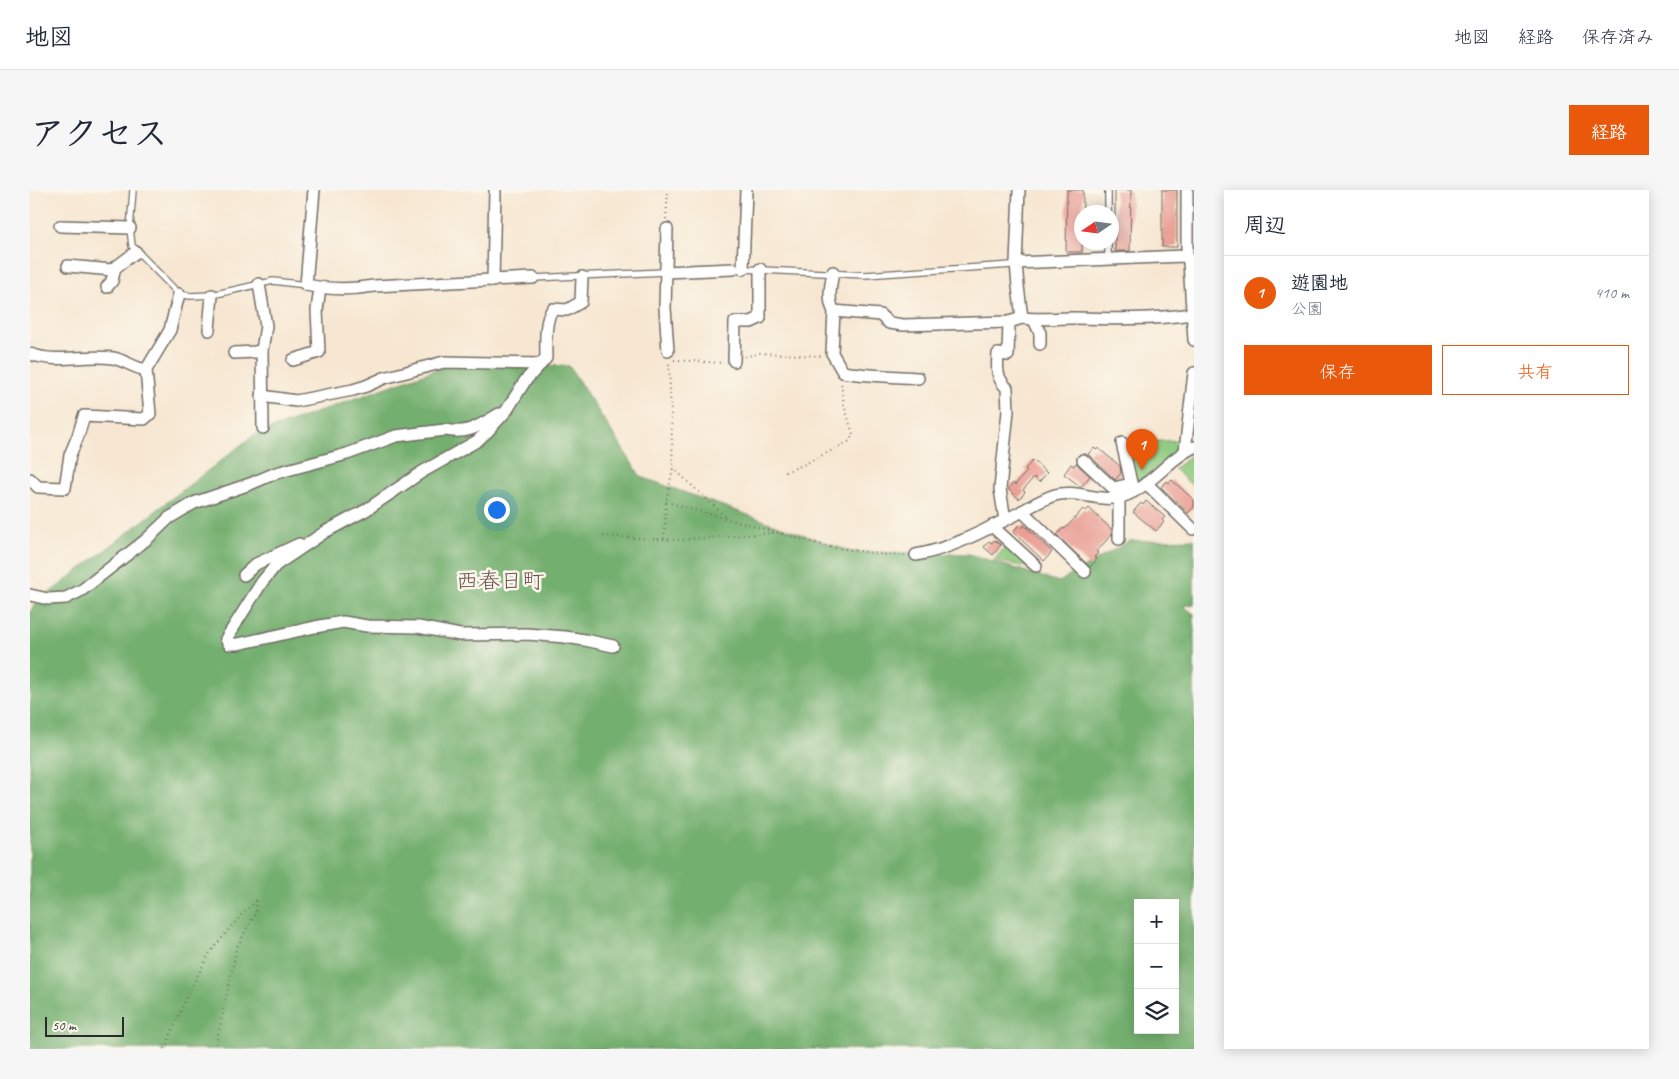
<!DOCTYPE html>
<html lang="ja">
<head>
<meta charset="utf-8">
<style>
  :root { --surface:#fff; --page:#f6f6f7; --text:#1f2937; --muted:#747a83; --line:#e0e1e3; --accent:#ea580c }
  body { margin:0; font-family:Caveat,"Klee One",sans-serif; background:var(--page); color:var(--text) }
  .controls { position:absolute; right:15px; bottom:15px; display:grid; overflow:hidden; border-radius:0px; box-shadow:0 2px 12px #0003 }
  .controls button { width:45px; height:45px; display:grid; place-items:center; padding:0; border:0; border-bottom:1px solid var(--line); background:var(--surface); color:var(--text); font:25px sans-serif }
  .compass { position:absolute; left:1044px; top:15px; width:45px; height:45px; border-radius:50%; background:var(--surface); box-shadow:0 2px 12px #0003; rotate:257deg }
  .scale { position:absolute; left:15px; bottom:12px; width:79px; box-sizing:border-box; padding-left:5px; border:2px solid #2b2b2b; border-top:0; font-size:14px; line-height:18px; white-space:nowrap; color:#2b2b2b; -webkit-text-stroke:4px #fbf7ec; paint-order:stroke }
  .you { position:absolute; left:466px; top:319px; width:18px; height:18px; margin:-12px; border:4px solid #fff; border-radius:50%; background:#1a73e8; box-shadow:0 0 0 8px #1a73e833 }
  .badge { display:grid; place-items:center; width:32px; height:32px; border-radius:50%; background:var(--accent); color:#fff; font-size:16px; font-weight:700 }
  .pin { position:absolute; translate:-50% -41px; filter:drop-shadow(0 1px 2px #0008) }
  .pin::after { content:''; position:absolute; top:26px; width:18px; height:15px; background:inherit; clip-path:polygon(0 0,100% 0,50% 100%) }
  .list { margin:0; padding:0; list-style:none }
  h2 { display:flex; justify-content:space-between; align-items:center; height:65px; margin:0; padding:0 20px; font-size:21px }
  h2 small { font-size:16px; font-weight:400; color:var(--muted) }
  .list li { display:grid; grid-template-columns:32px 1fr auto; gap:15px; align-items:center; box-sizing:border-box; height:75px; padding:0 20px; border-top:1px solid var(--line) }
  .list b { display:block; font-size:19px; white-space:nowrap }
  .list p { margin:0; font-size:16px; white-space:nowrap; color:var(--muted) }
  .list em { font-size:16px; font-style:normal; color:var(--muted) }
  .actions { display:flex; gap:10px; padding:15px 20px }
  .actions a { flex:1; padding:11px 0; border:1px solid var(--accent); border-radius:0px; text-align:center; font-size:18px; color:var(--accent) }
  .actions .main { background:var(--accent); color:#fff }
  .icon { flex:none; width:28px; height:28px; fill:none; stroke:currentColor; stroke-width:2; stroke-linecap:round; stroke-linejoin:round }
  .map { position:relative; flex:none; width:1164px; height:859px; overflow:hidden; border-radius:0px }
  header { display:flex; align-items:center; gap:30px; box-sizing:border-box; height:70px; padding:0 25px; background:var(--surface); border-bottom:1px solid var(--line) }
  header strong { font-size:24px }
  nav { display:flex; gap:28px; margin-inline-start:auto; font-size:18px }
  .intro { display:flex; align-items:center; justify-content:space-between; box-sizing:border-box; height:120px; padding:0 30px }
  h1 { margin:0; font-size:35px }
  .button { padding:12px 22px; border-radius:0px; background:var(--accent); color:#fff; font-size:18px; font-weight:700 }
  main { display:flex; gap:30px; padding:0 30px }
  aside { flex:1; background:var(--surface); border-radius:0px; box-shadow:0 2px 12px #0003 }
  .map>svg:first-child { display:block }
  .green { fill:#8fcb80; stroke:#5d7b56 }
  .forest { fill:#73af6e; stroke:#4f6d4c; fill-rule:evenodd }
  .building { fill:#ea9f95 }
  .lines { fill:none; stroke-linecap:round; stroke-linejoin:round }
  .service-casing { stroke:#726d65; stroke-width:8 }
  .minor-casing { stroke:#726d65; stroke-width:14 }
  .path { stroke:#726d65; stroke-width:2; stroke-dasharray:1 4; stroke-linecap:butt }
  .service { stroke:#fff; stroke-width:5.5 }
  .minor { stroke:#fff; stroke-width:11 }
  .labels { text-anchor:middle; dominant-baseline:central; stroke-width:5; stroke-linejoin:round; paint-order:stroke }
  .quarter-label { font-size:22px; fill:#6e5450; stroke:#fbf7ec }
</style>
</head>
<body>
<header>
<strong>地図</strong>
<nav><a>地図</a><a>経路</a><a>保存済み</a></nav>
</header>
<div class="intro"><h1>アクセス</h1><a class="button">経路</a></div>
<main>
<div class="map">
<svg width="1164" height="859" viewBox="0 0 1164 859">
  <rect width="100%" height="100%" fill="#fbf7ec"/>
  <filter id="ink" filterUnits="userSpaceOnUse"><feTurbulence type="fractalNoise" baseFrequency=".02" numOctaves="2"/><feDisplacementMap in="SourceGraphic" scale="10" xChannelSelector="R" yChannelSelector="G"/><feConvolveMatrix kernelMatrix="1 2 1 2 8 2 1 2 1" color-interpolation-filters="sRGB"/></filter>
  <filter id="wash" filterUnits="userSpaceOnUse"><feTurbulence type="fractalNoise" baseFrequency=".0096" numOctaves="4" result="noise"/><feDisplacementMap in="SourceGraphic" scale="20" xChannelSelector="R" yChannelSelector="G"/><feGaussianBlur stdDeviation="1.12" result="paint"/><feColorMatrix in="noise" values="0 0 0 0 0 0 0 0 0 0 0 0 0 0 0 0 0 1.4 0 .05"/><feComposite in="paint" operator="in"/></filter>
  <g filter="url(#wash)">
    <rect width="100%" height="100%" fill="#f7e7d2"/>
    <!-- green -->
    <g class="green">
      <polygon points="1154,250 1154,257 1104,295 1094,253"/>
      <polygon points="1164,261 1164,297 1144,279 1160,267 1159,264"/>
      <polygon points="977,355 1000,378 964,370"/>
    </g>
    <!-- forest -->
    <path class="forest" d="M421 174 539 176 611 287 822 362 939 364 1029 392 1099 351 1164 349V414L1153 416 1164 424V859H0V423L4 415 224 245ZM1108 713H1145V840H1108Z"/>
    <g id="blocks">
      <!-- building -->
      <g class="building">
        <polygon points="1037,0 1053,0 1052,62 1036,62"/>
        <polygon points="1085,0 1101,0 1100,61 1085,61"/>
        <rect x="1132" y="0" width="15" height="57"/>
        <polygon points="1064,258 1066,260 1068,258 1090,276 1091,283 1085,290 1058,264"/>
        <polygon points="1003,270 1017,283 1009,292 1004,287 993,300 995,302 989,309 978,299 983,293 985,295 997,281 995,279"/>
        <polygon points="1046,273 1060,286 1051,297 1034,284 1041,274 1044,276"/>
        <polygon points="1142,290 1164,310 1164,317 1158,323 1131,297 1137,291 1139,293"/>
        <polygon points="1116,311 1135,327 1132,330 1134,332 1126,341 1103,322 1111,313 1113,315"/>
        <polygon points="1059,318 1082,340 1082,344 1066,362 1068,363 1064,367 1067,369 1060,377 1027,345 1033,338 1035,339 1053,319 1056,321"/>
        <polygon points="989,335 992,338 994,335 1022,362 1014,371 983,342"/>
        <polygon points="964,350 971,355 963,365 954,357 959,351 962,353"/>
      </g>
    </g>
  </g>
  <g filter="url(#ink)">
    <use href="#blocks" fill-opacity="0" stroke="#726d65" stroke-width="1"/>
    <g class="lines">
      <!-- service casing -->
      <g class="service-casing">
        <g id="service">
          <polyline points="103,0 100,38 102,56 149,104 160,106 182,105 243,91 276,95"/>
          <polyline points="1078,22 1078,0"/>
          <polyline points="1078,69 1078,52"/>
          <polyline points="713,79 835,85 982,75 986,73"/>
          <polyline points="503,88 635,82"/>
        </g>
      </g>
      <!-- minor casing -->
      <g class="minor-casing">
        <g id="minor">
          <path d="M284 0 276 95C300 100 320 100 344 96L503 88"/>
          <polyline points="1157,0 1157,63 1159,72 1164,150"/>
          <polyline points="30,36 100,38"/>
          <polyline points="637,39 635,118 638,161"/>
          <polyline points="986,73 989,0"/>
          <polyline points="38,76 82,80 106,62"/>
          <polyline points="713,79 716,0"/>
          <polyline points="635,82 703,79"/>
          <path d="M803 82C801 94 797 110 804 121L850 125 859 133 873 135 979 132 992 128 988 96 986 73 1154 66 1160 70H1164"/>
          <path d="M552 87 551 112 537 120 523 119C514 129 516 155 516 168L495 191 477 220 457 242 447 251 392 282 336 320 295 342 246 375 232 392 196 449 199 454H208L285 437 313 432 337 436 388 437 430 445 497 444 535 447 555 450 583 456"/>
          <polyline points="463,91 465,0"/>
          <polyline points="77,97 82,91 85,77"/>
          <path d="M804 121 802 163 813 182C837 186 863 186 888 188"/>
          <path d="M992 128C1009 130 1026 128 1043 128 1083 129 1122 130 1162 124"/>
          <polyline points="1004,130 1010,143 1010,154"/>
          <polyline points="179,140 182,105"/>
          <polyline points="232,160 233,238"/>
          <polyline points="204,163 225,162 232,160 236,136 229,94"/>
          <path d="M0 164C29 174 54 164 83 168 94 170 104 178 116 180"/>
          <polyline points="263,170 289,162 287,120 290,98"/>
          <polyline points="704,171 705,132 721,132 730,128 730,79"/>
          <polyline points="232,206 266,211 323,200 336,196 354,188 414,172 511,174"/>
          <polyline points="1092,253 1103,301"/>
          <polyline points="1155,261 1164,183"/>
          <polyline points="1053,270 1083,298 1101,294"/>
          <polyline points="0,289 8,297 35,298 40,265 48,246 54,226 114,229 120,224 116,180 140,140 149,104"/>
          <polyline points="1116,293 1163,339"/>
          <polyline points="1089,307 1089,349"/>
          <polyline points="992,321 1055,382"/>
          <path d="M975 330 970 299 978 221 977 198C966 188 967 178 968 164L978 165 979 132"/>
          <polyline points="962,336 1006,376"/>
          <path d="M886 365C921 359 955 340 987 324 1000 317 1012 309 1025 305 1051 298 1075 318 1103 302 1126 290 1141 267 1164 257"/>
          <polyline points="214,385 226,374 269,354"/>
          <path d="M0 405 18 409 36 408 52 400 117 349 139 328 164 313 220 294 246 283 317 264 366 246 415 240C438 245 450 235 469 224"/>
        </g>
      </g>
      <!-- path -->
      <g class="path">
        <polyline points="636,29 638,0"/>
        <polyline points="715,167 729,163 792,166"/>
        <polyline points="644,170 694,173"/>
        <polyline points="643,278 696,327"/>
        <polyline points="755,282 773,275 820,251 823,244 814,215 811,192"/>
        <polyline points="636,312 800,357 858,365 875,365"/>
        <polyline points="573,346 647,350 744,343"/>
        <polyline points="634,349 636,312 643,278 639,172"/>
        <polyline points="135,859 140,845 159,802 179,764 210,726 226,711 226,722 207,757 185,859"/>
      </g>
      <!-- service -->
      <use href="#service" class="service"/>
      <!-- minor -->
      <use href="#minor" class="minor"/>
    </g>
  </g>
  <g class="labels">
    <!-- quarter labels -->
    <g class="quarter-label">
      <text x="470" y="391">西春日町</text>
    </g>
  </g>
</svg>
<div class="controls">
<button>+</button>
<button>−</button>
<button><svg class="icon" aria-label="layers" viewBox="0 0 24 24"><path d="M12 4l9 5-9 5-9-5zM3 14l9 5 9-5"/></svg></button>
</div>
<svg class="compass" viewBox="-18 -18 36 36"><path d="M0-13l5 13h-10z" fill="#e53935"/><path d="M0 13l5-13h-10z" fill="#747a83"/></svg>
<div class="scale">50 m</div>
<div class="you"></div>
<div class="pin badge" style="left:1112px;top:280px">1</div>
</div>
<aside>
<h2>周辺<small></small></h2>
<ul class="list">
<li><span class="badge">1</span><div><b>遊園地</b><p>公園</p></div><em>410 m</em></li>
</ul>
<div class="actions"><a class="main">保存</a><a>共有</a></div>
</aside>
</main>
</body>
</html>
